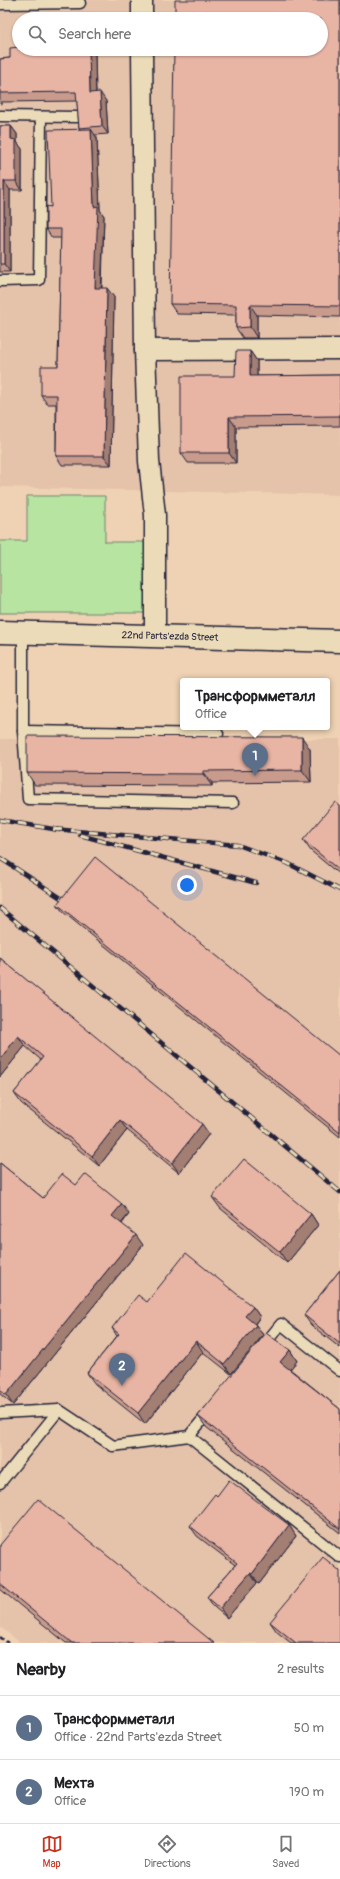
<!DOCTYPE html>
<html lang="en">
<head>
<meta charset="utf-8">
<style>
  :root { --surface:#fff; --page:#f6f6f6; --text:#202124; --muted:#757577; --line:#e0e0e0; --accent:#c8321e }
  body { margin:0; font-family:Pangolin,sans-serif; background:var(--page); color:var(--text) }
  .you { position:absolute; left:187px; top:885px; width:14px; height:14px; margin:-10px; border:3px solid #fff; border-radius:50%; background:#1a73e8; box-shadow:0 0 0 6px #1a73e833 }
  .badge { display:grid; place-items:center; width:26px; height:26px; border-radius:50%; background:var(--accent); color:#fff; font-size:13px; font-weight:700 }
  .pin { position:absolute; translate:-50% -33px; filter:drop-shadow(0 1px 2px #0008) }
  .pin::after { content:''; position:absolute; top:21px; width:14px; height:12px; background:inherit; clip-path:polygon(0 0,100% 0,50% 100%) }
  .popup { position:absolute; left:180px; top:678px; width:150px; height:52px; box-sizing:border-box; display:grid; place-content:center; border-radius:4px; background:var(--surface); filter:drop-shadow(0 1px 3px #0005); font-size:13px; white-space:nowrap; color:var(--muted) }
  .popup b { font-size:15px; color:var(--text) }
  .popup::after { content:''; position:absolute; left:50%; top:100%; margin-left:-8px; border:8px solid transparent; border-top-color:var(--surface) }
  .list { margin:0; padding:0; list-style:none }
  h2 { display:flex; justify-content:space-between; align-items:center; height:52px; margin:0; padding:0 16px; font-size:17px }
  h2 small { font-size:13px; font-weight:400; color:var(--muted) }
  .list li { display:grid; grid-template-columns:26px 1fr auto; gap:12px; align-items:center; box-sizing:border-box; height:64px; padding:0 16px; border-top:1px solid var(--line) }
  .list b { display:block; font-size:15px; white-space:nowrap }
  .list p { margin:0; font-size:13px; white-space:nowrap; color:var(--muted) }
  .list em { font-size:13px; font-style:normal; color:var(--muted) }
  .icon { flex:none; width:22px; height:22px; fill:none; stroke:currentColor; stroke-width:2; stroke-linecap:round; stroke-linejoin:round }
  .map { position:relative; flex:none; width:340px; height:1643px; overflow:hidden }
  .search { position:absolute; background:var(--surface); box-shadow:0 1px 3px #0004; left:12px; right:12px; top:12px; height:44px; display:flex; align-items:center; gap:10px; box-sizing:border-box; padding:0 14px; border-radius:22px; color:var(--muted); font-size:15px }
  .sheet { height:180px; background:var(--surface) }
  nav { display:flex; justify-content:space-around; align-items:center; box-sizing:border-box; height:56px; border-top:1px solid var(--line); background:var(--surface); font-size:11px; color:var(--muted) }
  nav a { display:grid; justify-items:center; gap:2px }
  nav .on { color:var(--accent) }
  .map>svg:first-child { display:block }
  .built { fill:#e5c2aa; fill-rule:evenodd }
  .green { fill:#b7e4a1; stroke:#6c836e }
  .lines { fill:none; stroke-linecap:round; stroke-linejoin:round }
  .service-casing { stroke:#22223b; stroke-width:13 }
  .minor-casing { stroke:#22223b; stroke-width:23 }
  .tertiary-casing { stroke:#22223b; stroke-width:25 }
  .path { stroke:#22223b; stroke-width:2.5; stroke-dasharray:4 3; stroke-linecap:butt }
  .service { stroke:#ecdbb8; stroke-width:10 }
  .minor { stroke:#ecdbb8; stroke-width:20 }
  .tertiary { stroke:#ecdbb8; stroke-width:22 }
  .rail-casing { stroke:#22223b; stroke-width:4.5 }
  .rail { stroke:#ecdbb8; stroke-width:3; stroke-dasharray:9; stroke-linecap:butt }
  .wall { fill:#c89b8d; stroke:#22223b }
  .shaded-wall { fill:#a27e73; stroke:#22223b }
  .building { fill:#e8b4a4; stroke:#22223b }
  .labels { text-anchor:middle; dominant-baseline:central; stroke-width:3; stroke-linejoin:round; paint-order:stroke }
  .street-label { font-size:10px; fill:#22223b; stroke:#ecdbb8 }
</style>
</head>
<body>
<div class="map">
<svg width="340" height="1643" viewBox="0 0 340 1643">
  <rect width="100%" height="100%" fill="#efd2b4"/>
  <filter id="ink" filterUnits="userSpaceOnUse"><feTurbulence type="fractalNoise" baseFrequency=".025" numOctaves="2"/><feDisplacementMap in="SourceGraphic" scale="8" xChannelSelector="R" yChannelSelector="G"/><feConvolveMatrix kernelMatrix="1 2 1 2 8 2 1 2 1" color-interpolation-filters="sRGB"/></filter>
  <g filter="url(#ink)">
    <!-- built -->
    <g class="built">
      <path d="M0 0H340V495L0 487ZM19 19H321V49H19Z"/>
      <polygon points="0,739 340,739 340,1643 21,1643 0,1627"/>
    </g>
    <!-- green -->
    <polygon class="green" points="27,496 105,496 105,542 150,542 150,613 0,613 0,541 27,541"/>
    <g class="lines">
      <!-- service casing -->
      <g class="service-casing">
        <g id="service">
          <polyline points="0,4 80,3"/>
          <polyline points="0,116 77,117"/>
          <polyline points="0,281 39,280 41,117"/>
          <polyline points="23,632 23,731 28,799 233,803"/>
          <polyline points="23,731 218,734"/>
          <polyline points="263,1346 281,1324 340,1371"/>
          <polyline points="0,1413 59,1410 113,1446 189,1436 340,1557"/>
          <polyline points="189,1436 210,1411"/>
          <polyline points="0,1483 59,1410"/>
        </g>
      </g>
      <!-- minor casing -->
      <g class="minor-casing">
        <g id="minor">
          <polyline points="142,0 142,19"/>
          <polyline points="142,49 145,350 149,461 155,515 155,635"/>
          <polyline points="145,350 340,349"/>
        </g>
      </g>
      <!-- tertiary casing -->
      <g class="tertiary-casing">
        <g id="tertiary">
          <path id="s1" d="M0 632 340 641"/>
        </g>
      </g>
      <!-- path -->
      <polyline class="path" points="0,1637 8,1643"/>
      <!-- service -->
      <use href="#service" class="service"/>
      <!-- minor -->
      <use href="#minor" class="minor"/>
      <!-- tertiary -->
      <use href="#tertiary" class="tertiary"/>
      <!-- rail casing -->
      <g class="rail-casing">
        <g id="rail">
          <polyline points="0,820 59,830"/>
          <polyline points="53,829 238,845 287,863 340,890"/>
          <polyline points="80,835 256,883"/>
          <polyline points="0,858 64,900"/>
          <polyline points="0,908 340,1192"/>
        </g>
      </g>
      <!-- rail -->
      <use href="#rail" class="rail"/>
    </g>
    <!-- wall -->
    <g class="wall">
      <polygon points="340,0 340,317 257,315 257,338 243,338 236,328 236,315 177,314 170,304"/>
      <polygon points="89,49 92,49 95,54 96,92 106,101 108,134 95,135 97,138 100,210 104,216 102,288 114,297 111,465 62,465 56,456 56,404 47,404 41,395 58,366 61,238 52,238 46,229 51,207 80,129 79,128 77,101 2,102 2,104 0,104 0,59 10,58"/>
      <polygon points="0,126 11,126 17,134 17,142 22,149 22,190 10,190 10,272 0,272"/>
      <polygon points="250,351 257,361 257,376 340,375 340,426 236,427 236,463 188,463 181,453 235,376"/>
      <polygon points="310,749 311,782 212,783 212,786 35,785 27,773"/>
      <polygon points="340,806 340,875 311,851 303,840"/>
      <polygon points="57,904 340,1056 340,1137 63,912"/>
      <polygon points="0,958 209,1134 179,1173 127,1130 99,1166 21,1103 14,1093 41,1060 25,1046 0,1077"/>
      <polygon points="0,1163 43,1198 76,1185 129,1214 122,1224 143,1245 13,1405 0,1394"/>
      <polygon points="212,1197 311,1214 318,1225 287,1263 220,1208"/>
      <polygon points="340,1270 340,1348 311,1325 304,1315"/>
      <polygon points="147,1302 253,1307 260,1317 255,1324 263,1335 231,1374 203,1352 145,1424 95,1384 87,1373 117,1336 112,1328"/>
      <polygon points="290,1350 297,1361 290,1369 340,1409 340,1533 206,1427 198,1416"/>
      <polygon points="217,1496 289,1525 296,1536 259,1584 257,1583 227,1618 214,1607 207,1597 235,1565 197,1536 190,1526"/>
      <polygon points="0,1545 214,1643 66,1643 0,1589"/>
      <polygon points="270,1622 340,1643 291,1643 277,1632"/>
    </g>
    <!-- shaded-wall -->
    <g class="shaded-wall">
      <polygon points="89,49 92,49 95,54 96,102 90,93"/>
      <polygon points="100,92 106,101 108,134 102,126"/>
      <polygon points="11,126 17,134 17,142 22,149 22,190 16,181 11,139"/>
      <polygon points="91,129 97,138 100,210 104,216 101,297 95,288 94,207"/>
      <polygon points="4,181 10,190 10,272 4,264"/>
      <polygon points="107,288 114,297 111,465 104,456"/>
      <polygon points="250,305 257,315 257,338 250,327"/>
      <polygon points="250,351 257,361 257,386 250,376"/>
      <polygon points="229,417 236,427 236,463 229,453"/>
      <polygon points="302,737 310,749 311,782 302,770"/>
      <polygon points="203,771 212,783 212,786 203,774"/>
      <polygon points="18,1036 25,1046 0,1077 0,1059"/>
      <polygon points="120,1120 127,1130 99,1166 92,1156"/>
      <polygon points="202,1124 209,1134 179,1173 172,1163"/>
      <polygon points="122,1204 129,1214 119,1226 112,1216"/>
      <polygon points="311,1214 318,1225 287,1263 280,1252"/>
      <polygon points="136,1235 143,1245 13,1405 6,1395"/>
      <polygon points="253,1307 260,1317 252,1327 245,1316"/>
      <polygon points="256,1325 263,1335 231,1374 224,1364"/>
      <polygon points="196,1341 203,1352 145,1424 138,1413"/>
      <polygon points="290,1350 297,1361 288,1372 280,1362"/>
      <polygon points="289,1525 296,1536 259,1584 252,1574"/>
      <polygon points="250,1573 257,1583 227,1618 220,1608"/>
    </g>
    <!-- building -->
    <g class="building">
      <polygon points="175,0 340,0 340,306 250,305 250,327 236,328 236,305 170,304 174,49 321,49 321,19 175,19"/>
      <polygon points="19,47 19,49 89,49 90,93 100,92 102,126 79,128 76,92 0,93 0,59 10,58 10,48"/>
      <polygon points="0,126 11,126 11,139 16,140 16,181 4,181 4,264 0,264"/>
      <polygon points="91,129 94,207 98,206 95,288 107,288 104,456 56,456 57,395 41,395 41,366 58,366 61,229 46,229 46,206 51,207 48,130"/>
      <polygon points="236,351 250,351 250,376 340,375 340,416 229,417 229,453 181,453 181,376 235,376"/>
      <polygon points="27,736 302,737 302,770 203,771 203,774 27,773"/>
      <polygon points="335,802 340,806 340,871 303,840"/>
      <polygon points="95,857 340,1056 340,1133 57,904"/>
      <polygon points="0,958 202,1124 172,1163 120,1120 92,1156 14,1093 43,1057 18,1036 0,1059"/>
      <polygon points="244,1159 311,1214 280,1252 212,1197"/>
      <polygon points="0,1163 43,1198 62,1174 76,1185 85,1174 122,1204 112,1216 136,1235 6,1395 0,1390"/>
      <polygon points="186,1253 253,1307 245,1316 256,1325 224,1364 196,1341 138,1413 87,1373 119,1334 112,1328 138,1295 147,1302"/>
      <polygon points="340,1270 340,1344 304,1315"/>
      <polygon points="266,1333 290,1350 280,1362 340,1409 340,1529 198,1416"/>
      <polygon points="229,1480 289,1525 252,1574 250,1573 220,1608 207,1597 237,1563 190,1526 215,1494 217,1496"/>
      <polygon points="38,1499 214,1643 72,1643 0,1584 0,1545"/>
      <polygon points="323,1557 340,1571 340,1643 296,1643 270,1622"/>
    </g>
  </g>
  <g class="labels">
    <!-- street labels -->
    <g class="street-label">
      <text stroke="none"><textPath href="#s1" startOffset="170">22nd Parts'ezda Street</textPath></text>
    </g>
  </g>
</svg>
<div class="you"></div>
<div class="pin badge" style="left:255px;top:776px;background:#5c6f8a">1</div>
<div class="popup"><b>Трансформметалл</b>Office</div>
<div class="pin badge" style="left:122px;top:1386px;background:#5c6f8a">2</div>
<div class="search"><svg class="icon" aria-label="search" viewBox="0 0 24 24"><circle cx="10" cy="10" r="6"/><path d="M15 15l6 6"/></svg>Search here</div>
</div>
<section class="sheet">
<h2>Nearby<small>2 results</small></h2>
<ul class="list">
<li><span class="badge" style="background:#5c6f8a">1</span><div><b>Трансформметалл</b><p>Office · 22nd Parts'ezda Street</p></div><em>50 m</em></li>
<li><span class="badge" style="background:#5c6f8a">2</span><div><b>Мехта</b><p>Office</p></div><em>190 m</em></li>
</ul>
</section>
<nav>
<a class="on"><svg class="icon" aria-label="map" viewBox="0 0 24 24"><path d="M3 6l6-2 6 2 6-2v14l-6 2-6-2-6 2zM9 4v14M15 6v14"/></svg>Map</a>
<a><svg class="icon" aria-label="directions" viewBox="0 0 24 24"><path d="M12 3l9 9-9 9-9-9zM9 14v-3h6M13 9l2 2-2 2"/></svg>Directions</a>
<a><svg class="icon" aria-label="saved" viewBox="0 0 24 24"><path d="M7 4h10v16l-5-4-5 4z"/></svg>Saved</a>
</nav>
</body>
</html>
